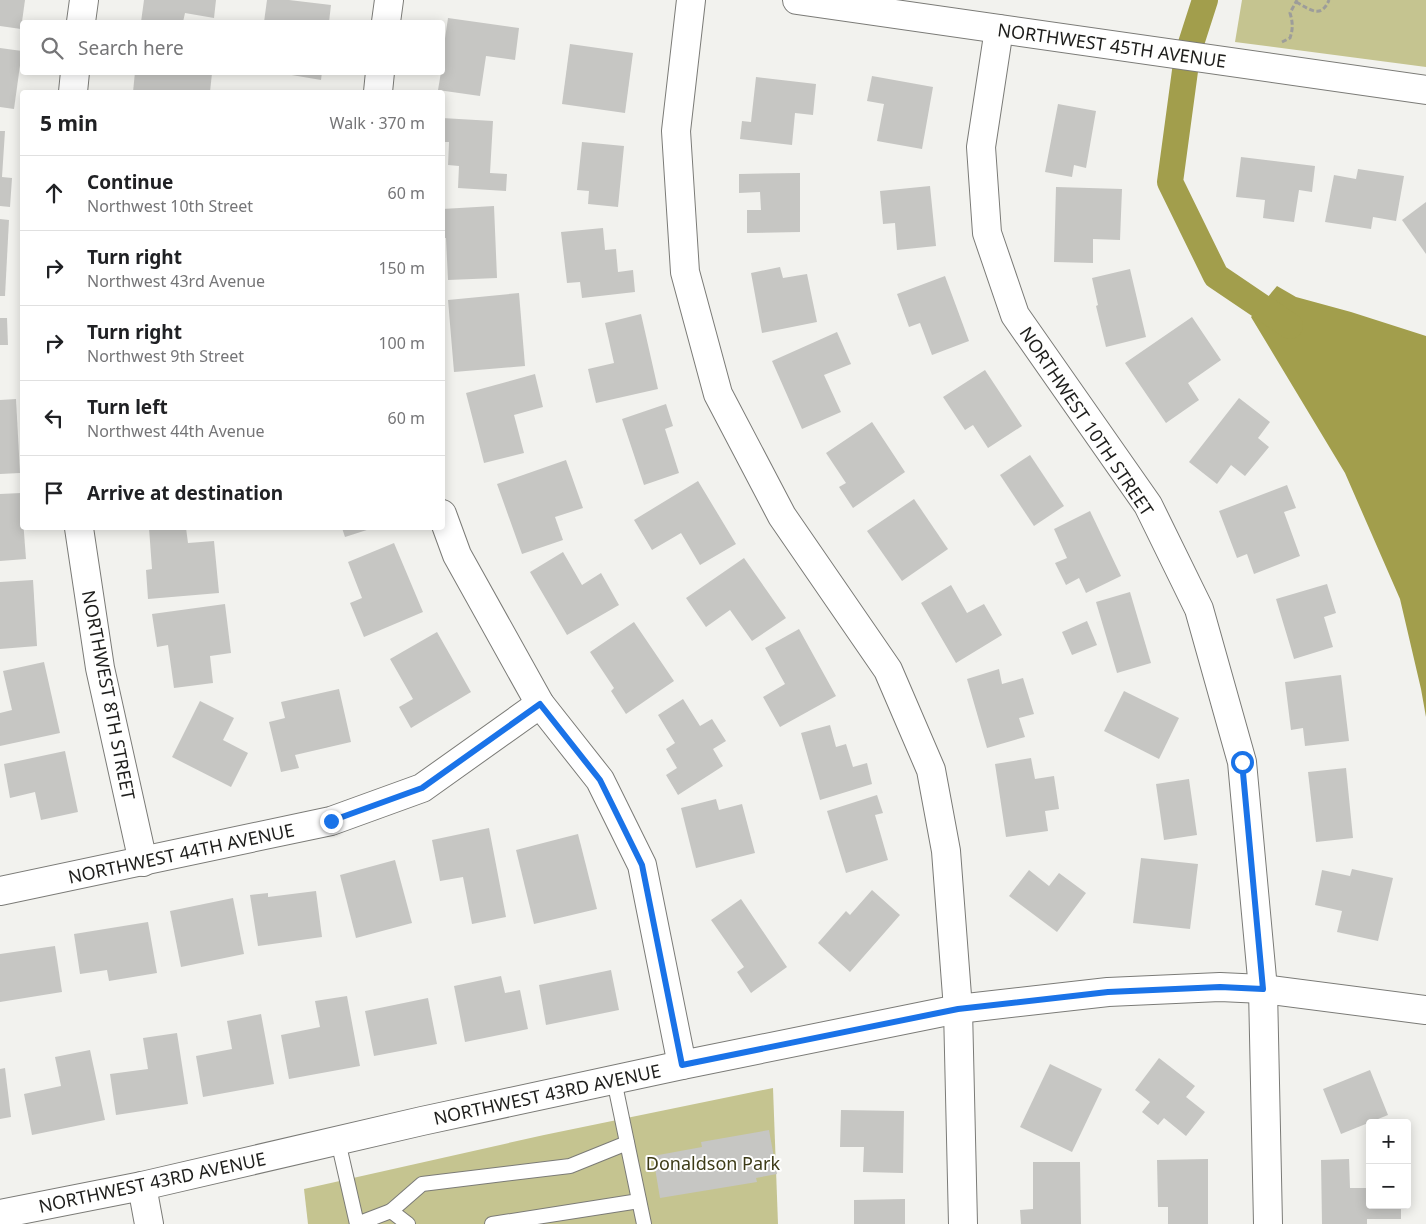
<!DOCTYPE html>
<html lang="en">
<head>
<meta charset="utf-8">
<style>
  :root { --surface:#fff; --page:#f2f2f2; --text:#202124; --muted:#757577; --line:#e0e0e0 }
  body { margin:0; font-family:"Noto Sans",sans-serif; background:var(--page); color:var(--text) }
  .controls { position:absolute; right:15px; bottom:15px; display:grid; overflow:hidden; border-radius:5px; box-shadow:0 2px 12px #0003 }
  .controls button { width:45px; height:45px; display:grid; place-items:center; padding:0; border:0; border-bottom:1px solid var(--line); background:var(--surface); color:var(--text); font:25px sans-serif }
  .stop { position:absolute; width:15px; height:15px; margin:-11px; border:4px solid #1a73e8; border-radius:50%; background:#fff }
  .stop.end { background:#1a73e8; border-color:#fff; box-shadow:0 1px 5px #0008 }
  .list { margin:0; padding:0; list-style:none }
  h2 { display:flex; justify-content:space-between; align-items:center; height:65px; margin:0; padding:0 20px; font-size:21px }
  h2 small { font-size:16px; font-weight:400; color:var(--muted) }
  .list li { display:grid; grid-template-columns:32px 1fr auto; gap:15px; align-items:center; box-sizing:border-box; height:75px; padding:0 20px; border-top:1px solid var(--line) }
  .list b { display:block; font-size:19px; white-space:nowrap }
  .list p { margin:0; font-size:16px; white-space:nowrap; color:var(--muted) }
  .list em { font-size:16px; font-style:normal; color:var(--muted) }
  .icon { flex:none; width:28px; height:28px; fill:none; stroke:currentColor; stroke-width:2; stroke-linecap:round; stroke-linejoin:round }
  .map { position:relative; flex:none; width:1426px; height:1224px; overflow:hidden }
  .search { position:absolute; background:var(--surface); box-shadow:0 2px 12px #0003; left:20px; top:20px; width:425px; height:55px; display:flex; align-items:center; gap:12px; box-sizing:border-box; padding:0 18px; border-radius:5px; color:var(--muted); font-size:19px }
  .panel { position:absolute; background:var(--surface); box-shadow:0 2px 12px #0003; left:20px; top:90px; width:425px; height:440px; border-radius:5px }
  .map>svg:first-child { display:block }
  .green { fill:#c5c490 }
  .water { fill:#a29e4c }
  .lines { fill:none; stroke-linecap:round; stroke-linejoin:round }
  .canal { stroke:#a29e4c; stroke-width:26 }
  .building { fill:#c6c6c3 }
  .service-casing { stroke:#7b7b77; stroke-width:16 }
  .minor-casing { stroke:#7b7b77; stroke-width:30 }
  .path { stroke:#9d9d9a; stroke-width:3; stroke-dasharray:5 2.5; stroke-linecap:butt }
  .service { stroke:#fff; stroke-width:14 }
  .minor { stroke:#fff; stroke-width:28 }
  .route { stroke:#1a73e8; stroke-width:6 }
  .labels { text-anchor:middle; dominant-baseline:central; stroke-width:4; stroke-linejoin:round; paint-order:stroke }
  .street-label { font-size:18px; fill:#1e1e1c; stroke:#fffffe }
  .park-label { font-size:18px; fill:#3d3b17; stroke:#fffffe }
</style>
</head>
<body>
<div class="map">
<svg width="1426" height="1224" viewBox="0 0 1426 1224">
  <rect width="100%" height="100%" fill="#f2f2ee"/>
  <!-- green -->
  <g class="green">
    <polygon points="1242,0 1426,0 1426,67 1235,42"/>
    <polygon points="773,1088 778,1224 308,1224 304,1189 544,1135"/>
  </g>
  <!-- water -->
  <polygon class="water" points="1277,286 1296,297 1351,312 1426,336 1426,717 1421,689 1400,599 1345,473 1251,317"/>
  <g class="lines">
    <!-- canal -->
    <polyline class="canal" points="1205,0 1187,56 1170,182 1216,276 1290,326"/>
  </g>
  <!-- building -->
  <g class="building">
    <polygon points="0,0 25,0 21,29 0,26"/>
    <polygon points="144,0 216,0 214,18 185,13 183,22 141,22"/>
    <polygon points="267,0 289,0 331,5 329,22 264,22"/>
    <polygon points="448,18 519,28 515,60 486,56 480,96 438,90 441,72 442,72 442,59"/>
    <polygon points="570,44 633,53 625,113 562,104"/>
    <polygon points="0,48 22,51 14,109 0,107"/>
    <polygon points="135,72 212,73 210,92 133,92"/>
    <polygon points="274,72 322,72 321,80"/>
    <polygon points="872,76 933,87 922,149 877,141 884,104 867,101"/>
    <polygon points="756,77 816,84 813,115 795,113 792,145 740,139 742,121 751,122"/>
    <polygon points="1058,104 1096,111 1086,168 1074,165 1072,177 1045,172"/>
    <polygon points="442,118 493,121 490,173 507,174 506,191 458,188 459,166 448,165 449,142 442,142"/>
    <polygon points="0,131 5,131 2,177 12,178 10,207 0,206"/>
    <polygon points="582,142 624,146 618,207 588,204 589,191 577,190"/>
    <polygon points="1241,157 1315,166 1312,192 1299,190 1294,222 1263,218 1265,200 1236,197"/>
    <polygon points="1358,169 1404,176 1396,221 1373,217 1371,229 1325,222 1334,175 1356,179"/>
    <polygon points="800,173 800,232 747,233 747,210 761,210 760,192 739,193 739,174"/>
    <polygon points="930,186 936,246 897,250 895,223 883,224 880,191"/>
    <polygon points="1056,187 1122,189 1120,240 1093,239 1093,263 1054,262"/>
    <polygon points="1426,202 1426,254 1402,220"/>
    <polygon points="494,206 497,278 448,280 446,238 442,238 442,209"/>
    <polygon points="0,219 9,220 5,296 0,296"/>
    <polygon points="603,228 605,250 616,249 618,272 633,270 635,292 582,298 580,282 567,283 561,232"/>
    <polygon points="780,267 783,278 807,274 817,322 762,333 751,273"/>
    <polygon points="1130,269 1146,337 1106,347 1096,306 1098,305 1092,278"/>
    <polygon points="945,276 969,341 932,355 920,323 909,327 897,294"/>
    <polygon points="519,293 525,366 454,372 448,300"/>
    <polygon points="641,314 658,389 596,403 588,369 614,363 605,323"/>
    <polygon points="1192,317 1221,360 1188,383 1199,400 1166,423 1125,363"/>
    <polygon points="0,318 7,318 8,345 0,345"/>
    <polygon points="837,332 851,364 824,375 841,412 802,429 772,361"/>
    <polygon points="985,370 1022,426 988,448 973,425 965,430 943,397"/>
    <polygon points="535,374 543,407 514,415 524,453 484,463 466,393"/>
    <polygon points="1239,398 1270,422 1258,438 1269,447 1245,476 1231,465 1217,484 1189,462"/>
    <polygon points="16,399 20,473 0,474 0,400"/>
    <polygon points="666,404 673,426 665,429 679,473 644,485 622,419"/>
    <polygon points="872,422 905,472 853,508 839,487 846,483 826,453"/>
    <polygon points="1030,455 1064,506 1034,526 1000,475"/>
    <polygon points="566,460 583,508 555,517 563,540 522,554 497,484"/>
    <polygon points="698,481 736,544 700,565 681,533 652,550 634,520"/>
    <polygon points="1287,485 1296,508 1284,512 1300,556 1254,574 1247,554 1237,558 1219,511"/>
    <polygon points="21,493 26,559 0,561 0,494"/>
    <polygon points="914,499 948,549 902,581 867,531"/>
    <polygon points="1090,511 1121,576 1086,593 1079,578 1066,585 1055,563 1067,558 1054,529"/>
    <polygon points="149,528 186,528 188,543 214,541 219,593 148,599 146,570 152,569"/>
    <polygon points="342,528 373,528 345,537"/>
    <polygon points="394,543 423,612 364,637 350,603 362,598 348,562"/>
    <polygon points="563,552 582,585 601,573 619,605 567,635 530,572"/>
    <polygon points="744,558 786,618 752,641 730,610 706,627 686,598"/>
    <polygon points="33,580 37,646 0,649 0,582"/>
    <polygon points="1327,584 1336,613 1324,617 1333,647 1294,659 1276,599"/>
    <polygon points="951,585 967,613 984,604 1002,635 956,663 921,603"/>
    <polygon points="1130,592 1151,663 1117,673 1096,602"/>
    <polygon points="225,604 231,653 210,656 213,683 174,688 168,645 157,647 152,614"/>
    <polygon points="1087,621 1097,645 1072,655 1062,632"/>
    <polygon points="634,622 674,681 626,714 611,691 614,688 590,652"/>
    <polygon points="799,629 836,696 780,727 763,697 785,684 765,648"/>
    <polygon points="437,632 471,692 411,728 399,707 413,699 390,659"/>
    <polygon points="44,662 60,733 0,746 0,713 12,710 3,671"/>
    <polygon points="999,669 1002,684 1023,678 1034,714 1019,718 1025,737 987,748 967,679"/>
    <polygon points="1341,675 1349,741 1305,746 1303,728 1291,730 1285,682"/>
    <polygon points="339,689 351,742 295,755 299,768 281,772 269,722 285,718 281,702"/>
    <polygon points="1124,691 1179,718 1159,759 1104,731"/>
    <polygon points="683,699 700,726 712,719 726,741 713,749 723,766 678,795 666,775 677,768 666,749 675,743 658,715"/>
    <polygon points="200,701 234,718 223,740 248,753 231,787 172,757"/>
    <polygon points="830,725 836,747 846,744 853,767 867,763 872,784 820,800 801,733"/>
    <polygon points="65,751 78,812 41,820 35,792 10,798 4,764"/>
    <polygon points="1031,758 1035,779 1054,776 1059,809 1045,811 1048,831 1006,837 995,764"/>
    <polygon points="1346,768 1353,838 1316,842 1308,772"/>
    <polygon points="1189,779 1197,835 1164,840 1156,784"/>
    <polygon points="877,795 883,813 875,815 888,860 846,873 827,811"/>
    <polygon points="716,799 719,810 742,804 755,853 696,868 681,808"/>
    <polygon points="489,828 506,917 472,924 463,877 440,881 432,840"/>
    <polygon points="578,834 597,909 534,924 516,850"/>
    <polygon points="1141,858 1198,864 1190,929 1133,923"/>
    <polygon points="395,860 412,923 356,938 340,875"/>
    <polygon points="1352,869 1393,878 1378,941 1337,932 1342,911 1315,905 1322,870 1350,876"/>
    <polygon points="1029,870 1049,886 1059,873 1086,893 1057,932 1009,896"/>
    <polygon points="872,890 900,915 850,972 818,943 846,911 850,915"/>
    <polygon points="316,891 322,937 258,946 250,895 268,893 268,897"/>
    <polygon points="233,898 244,954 181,967 170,911"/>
    <polygon points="741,899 787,967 751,993 737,972 744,967 711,920"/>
    <polygon points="148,922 157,973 109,981 107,970 80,974 74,934"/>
    <polygon points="55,946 62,992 0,1002 0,954"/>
    <polygon points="611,970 619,1010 546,1025 539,985"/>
    <polygon points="501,976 505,993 520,990 528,1029 465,1042 454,986"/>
    <polygon points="347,996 360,1066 289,1079 281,1035 320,1027 315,1001"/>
    <polygon points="428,998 437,1044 374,1056 365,1011"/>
    <polygon points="261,1014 274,1084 203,1097 196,1056 232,1049 227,1021"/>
    <polygon points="177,1033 188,1104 116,1115 110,1074 148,1069 143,1038"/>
    <polygon points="90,1050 105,1120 32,1135 24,1094 61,1086 55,1057"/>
    <polygon points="1159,1058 1195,1086 1186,1097 1205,1112 1186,1136 1164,1118 1158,1125 1142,1112 1150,1102 1135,1090"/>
    <polygon points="1050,1064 1102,1089 1072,1152 1020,1127"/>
    <polygon points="5,1068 11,1117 0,1119 0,1069"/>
    <polygon points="1370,1070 1388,1115 1341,1134 1323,1089"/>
    <polygon points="841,1110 904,1111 903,1173 863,1172 864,1147 840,1147"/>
    <polygon points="769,1130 777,1174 756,1178 757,1182 660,1198 653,1156 702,1147 701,1142"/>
    <polygon points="1208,1159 1208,1224 1168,1224 1168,1207 1158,1207 1157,1160"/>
    <polygon points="1349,1159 1350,1188 1370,1188 1370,1205 1401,1205 1401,1219 1367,1219 1367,1224 1322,1224 1321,1160"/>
    <polygon points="1033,1162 1080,1162 1081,1224 1021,1224 1020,1210 1033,1209"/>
    <polygon points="905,1199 905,1224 854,1224 854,1200"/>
  </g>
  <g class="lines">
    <!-- service casing -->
    <g class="service-casing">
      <g id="service">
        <polyline points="614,1080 644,1224"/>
        <polyline points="338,1141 357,1224 391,1211 422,1184 570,1166 627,1143"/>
        <polyline points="391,1211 408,1224"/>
        <polyline points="492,1224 639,1201"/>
      </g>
    </g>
    <!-- minor casing -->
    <g class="minor-casing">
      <g id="minor">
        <polyline points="691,0 676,131 685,272 718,394 782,516 888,670 931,770 946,851 958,1009 963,1224"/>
        <polyline points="797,0 1426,90"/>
        <polyline points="81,22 84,0"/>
        <polyline points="386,22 389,0"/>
        <polyline points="999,29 981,147 987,233 1015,315 1148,505 1199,609 1242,762 1263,989 1268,1224"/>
        <polyline points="73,92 75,72"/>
        <polyline points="378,92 380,72"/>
        <polyline points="442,514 457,555 540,704 600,780 642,865 682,1065"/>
        <polyline points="79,528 100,668 143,862"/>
        <polyline points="0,891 331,821 422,788 540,704"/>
        <polyline points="142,1186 149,1224"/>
        <polyline points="0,1214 142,1186 422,1121 682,1065 958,1009 1108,992 1220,987 1263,989 1426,1010"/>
      </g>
    </g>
    <!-- path -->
    <g class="path">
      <path d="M1296 2C1311 10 1321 19 1329 0"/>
      <path d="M1282 42 1290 38C1293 29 1293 23 1290 13L1297 0"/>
    </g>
    <!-- service -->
    <use href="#service" class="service"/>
    <!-- minor -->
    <use href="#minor" class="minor"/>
  </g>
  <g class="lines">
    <!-- route -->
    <polyline class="route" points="331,821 422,788 540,704 600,780 642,865 682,1065 958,1009 1108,992 1220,987 1263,989 1242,762"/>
  </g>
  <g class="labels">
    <!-- street labels -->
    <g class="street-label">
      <text transform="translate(1112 45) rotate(8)">NORTHWEST 45TH AVENUE</text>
      <text transform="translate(1087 421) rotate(56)">NORTHWEST 10TH STREET</text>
      <text transform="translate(109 695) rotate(79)">NORTHWEST 8TH STREET</text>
      <text transform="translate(181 853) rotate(-12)">NORTHWEST 44TH AVENUE</text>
      <text transform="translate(547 1094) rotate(-12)">NORTHWEST 43RD AVENUE</text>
      <text transform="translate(152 1182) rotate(-12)">NORTHWEST 43RD AVENUE</text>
    </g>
    <!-- park labels -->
    <g class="park-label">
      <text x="713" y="1163">Donaldson Park</text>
    </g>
  </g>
</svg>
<div class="controls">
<button>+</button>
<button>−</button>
</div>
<div class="stop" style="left:1242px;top:762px"></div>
<div class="stop end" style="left:331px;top:821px"></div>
<div class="search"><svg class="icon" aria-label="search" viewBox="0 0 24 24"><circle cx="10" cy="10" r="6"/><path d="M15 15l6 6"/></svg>Search here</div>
<section class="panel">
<h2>5 min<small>Walk · 370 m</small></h2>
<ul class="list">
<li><svg class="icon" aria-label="ahead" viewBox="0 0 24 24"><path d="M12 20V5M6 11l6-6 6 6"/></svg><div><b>Continue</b><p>Northwest 10th Street</p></div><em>60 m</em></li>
<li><svg class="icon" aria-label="right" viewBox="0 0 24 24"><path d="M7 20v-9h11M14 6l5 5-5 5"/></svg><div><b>Turn right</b><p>Northwest 43rd Avenue</p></div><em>150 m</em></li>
<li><svg class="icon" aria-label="right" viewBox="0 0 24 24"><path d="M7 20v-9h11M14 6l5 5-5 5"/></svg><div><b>Turn right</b><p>Northwest 9th Street</p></div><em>100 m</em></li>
<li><svg class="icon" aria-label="left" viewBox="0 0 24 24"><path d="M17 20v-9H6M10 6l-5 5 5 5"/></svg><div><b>Turn left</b><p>Northwest 44th Avenue</p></div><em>60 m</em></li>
<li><svg class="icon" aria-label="arrive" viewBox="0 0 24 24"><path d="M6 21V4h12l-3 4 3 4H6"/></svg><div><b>Arrive at destination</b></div></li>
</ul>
</section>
</div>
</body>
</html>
